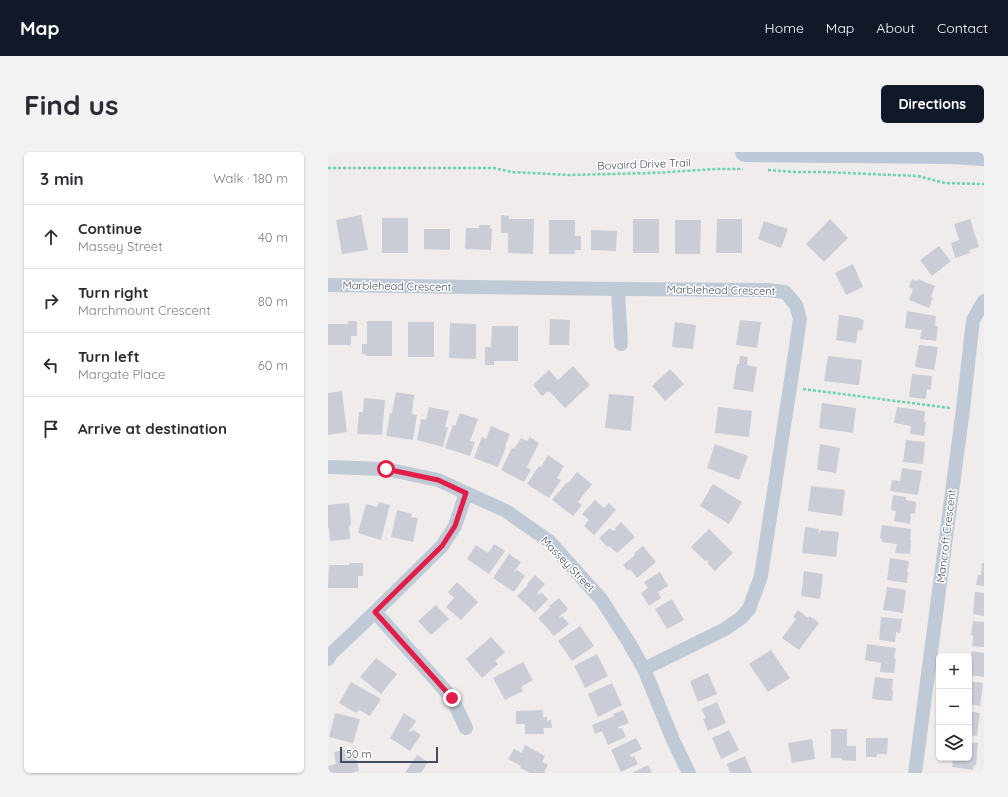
<!DOCTYPE html>
<html lang="en">
<head>
<meta charset="utf-8">
<style>
  :root { --surface:#fff; --page:#f2f2f3; --text:#2b2b33; --muted:#7c7c81; --line:#e1e1e2; --accent:#111827 }
  body { margin:0; font-family:Quicksand,sans-serif; background:var(--page); color:var(--text) }
  .controls { position:absolute; right:12px; bottom:12px; display:grid; overflow:hidden; border-radius:6px; box-shadow:0 1px 3px #0004 }
  .controls button { width:36px; height:36px; display:grid; place-items:center; padding:0; border:0; border-bottom:1px solid var(--line); background:var(--surface); color:var(--text); font:20px sans-serif }
  .scale { position:absolute; left:12px; bottom:10px; width:98px; box-sizing:border-box; padding-left:4px; border:2px solid #434d5c; border-top:0; font-size:11px; line-height:14px; white-space:nowrap; color:#434d5c; -webkit-text-stroke:3px #fff; paint-order:stroke }
  .stop { position:absolute; width:12px; height:12px; margin:-9px; border:3px solid #e11d48; border-radius:50%; background:#fff }
  .stop.end { background:#e11d48; border-color:#fff; box-shadow:0 1px 4px #0008 }
  .list { margin:0; padding:0; list-style:none }
  h2 { display:flex; justify-content:space-between; align-items:center; height:52px; margin:0; padding:0 16px; font-size:17px }
  h2 small { font-size:13px; font-weight:400; color:var(--muted) }
  .list li { display:grid; grid-template-columns:26px 1fr auto; gap:12px; align-items:center; box-sizing:border-box; height:64px; padding:0 16px; border-top:1px solid var(--line) }
  .list b { display:block; font-size:15px; white-space:nowrap }
  .list p { margin:0; font-size:13px; white-space:nowrap; color:var(--muted) }
  .list em { font-size:13px; font-style:normal; color:var(--muted) }
  .icon { flex:none; width:22px; height:22px; fill:none; stroke:currentColor; stroke-width:2; stroke-linecap:round; stroke-linejoin:round }
  .map { position:relative; flex:none; width:656px; height:621px; overflow:hidden; border-radius:6px }
  header { display:flex; align-items:center; gap:24px; box-sizing:border-box; height:56px; padding:0 20px; background:var(--accent); color:#fff }
  header strong { font-size:19px }
  nav { display:flex; gap:22px; margin-inline-start:auto; font-size:14px }
  .intro { display:flex; align-items:center; justify-content:space-between; box-sizing:border-box; height:96px; padding:0 24px }
  h1 { margin:0; font-size:28px }
  .button { padding:10px 18px; border-radius:6px; background:var(--accent); color:#fff; font-size:14px; font-weight:700 }
  main { display:flex; gap:24px; padding:0 24px }
  aside { flex:1; background:var(--surface); border-radius:6px; box-shadow:0 1px 3px #0004 }
  .map>svg:first-child { display:block }
  .building { fill:#cacdd5 }
  .lines { fill:none; stroke-linecap:round; stroke-linejoin:round }
  .path { stroke:#68d5aa; stroke-width:2.5; stroke-dasharray:3 2; stroke-linecap:butt }
  .minor { stroke:#c0cad6; stroke-width:14 }
  .secondary { stroke:#bcc7d8; stroke-width:20 }
  .route { stroke:#e11d48; stroke-width:5 }
  .labels { text-anchor:middle; dominant-baseline:central; stroke-width:3; stroke-linejoin:round; paint-order:stroke }
  .street-label { font-size:11px; fill:#434d5c; stroke:#fff }
</style>
</head>
<body>
<header>
<strong>Map</strong>
<nav><a>Home</a><a>Map</a><a>About</a><a>Contact</a></nav>
</header>
<div class="intro"><h1>Find us</h1><a class="button">Directions</a></div>
<main>
<aside>
<h2>3 min<small>Walk · 180 m</small></h2>
<ul class="list">
<li><svg class="icon" aria-label="ahead" viewBox="0 0 24 24"><path d="M12 20V5M6 11l6-6 6 6"/></svg><div><b>Continue</b><p>Massey Street</p></div><em>40 m</em></li>
<li><svg class="icon" aria-label="right" viewBox="0 0 24 24"><path d="M7 20v-9h11M14 6l5 5-5 5"/></svg><div><b>Turn right</b><p>Marchmount Crescent</p></div><em>80 m</em></li>
<li><svg class="icon" aria-label="left" viewBox="0 0 24 24"><path d="M17 20v-9H6M10 6l-5 5 5 5"/></svg><div><b>Turn left</b><p>Margate Place</p></div><em>60 m</em></li>
<li><svg class="icon" aria-label="arrive" viewBox="0 0 24 24"><path d="M6 21V4h12l-3 4 3 4H6"/></svg><div><b>Arrive at destination</b></div></li>
</ul>
</aside>
<div class="map">
<svg width="656" height="621" viewBox="0 0 656 621">
  <rect width="100%" height="100%" fill="#f0ecec"/>
  <!-- building -->
  <g class="building">
    <polygon points="33,63 40,98 14,102 8,68"/>
    <polygon points="173,63 181,64 181,67 206,67 205,102 180,101 180,81 173,81"/>
    <rect x="54" y="66" width="26" height="35"/>
    <rect x="305" y="67" width="26" height="34"/>
    <polygon points="389,67 414,67 414,101 388,101"/>
    <polygon points="502,67 520,86 496,110 478,92"/>
    <polygon points="642,67 651,95 641,98 642,101 627,106 623,91 631,88 626,72"/>
    <polygon points="221,68 247,68 247,84 253,84 253,98 247,98 247,102 221,102"/>
    <polygon points="347,68 373,68 372,102 347,102"/>
    <polygon points="436,69 460,77 453,96 430,87"/>
    <polygon points="151,73 163,73 162,76 164,77 163,98 137,97 138,76 151,76"/>
    <polygon points="96,77 122,77 122,98 96,97"/>
    <polygon points="263,78 289,79 288,99 263,98"/>
    <polygon points="611,94 623,109 604,124 592,108"/>
    <polygon points="525,112 535,135 518,143 507,121"/>
    <polygon points="584,127 589,129 590,127 607,134 603,145 605,145 601,156 581,148 585,137 581,135"/>
    <polygon points="579,159 608,164 607,174 610,174 608,189 592,187 594,178 577,176"/>
    <polygon points="511,163 532,166 531,167 536,168 534,179 530,178 528,191 508,188"/>
    <polygon points="222,167 242,168 241,193 221,193"/>
    <polygon points="412,168 433,170 429,196 408,193"/>
    <polygon points="20,169 29,169 29,184 23,184 23,193 0,193 0,172 20,172"/>
    <polygon points="39,169 64,169 64,204 38,204 38,202 34,202 34,192 39,192"/>
    <rect x="80" y="170" width="26" height="35"/>
    <polygon points="347,170 368,173 365,197 344,195"/>
    <polygon points="122,171 148,172 148,207 121,206"/>
    <polygon points="164,174 190,174 190,209 166,209 166,213 157,213 157,195 163,195"/>
    <polygon points="591,193 610,195 606,218 587,215"/>
    <polygon points="412,204 420,205 419,213 429,215 425,240 405,237 409,212 411,212"/>
    <polygon points="500,204 534,208 531,233 496,229"/>
    <polygon points="245,214 262,233 237,256 222,240 221,241 220,239 214,244 205,233 221,218 230,228"/>
    <polygon points="342,217 356,232 337,249 324,234"/>
    <polygon points="584,222 604,224 603,238 599,237 598,247 581,245"/>
    <polygon points="14,239 19,280 0,283 0,241"/>
    <polygon points="68,240 86,243 84,262 89,263 85,288 58,284 62,261 64,261"/>
    <polygon points="281,242 306,244 303,279 277,276"/>
    <polygon points="36,246 57,248 54,283 29,282 31,260 35,260"/>
    <polygon points="494,251 528,256 525,281 491,276"/>
    <polygon points="101,255 121,259 117,275 120,275 115,295 89,288 93,267 98,268"/>
    <polygon points="390,255 424,259 421,285 387,281"/>
    <polygon points="569,255 597,259 596,270 598,270 596,284 582,282 583,274 566,271"/>
    <polygon points="132,261 150,267 142,289 147,290 142,304 117,296 125,273 127,274"/>
    <polygon points="163,274 182,282 177,294 178,295 170,315 146,306 154,285 158,287"/>
    <polygon points="202,285 211,291 199,315 203,318 196,330 173,318 184,296 186,297 193,286 199,289"/>
    <polygon points="578,288 597,290 595,312 575,310"/>
    <polygon points="387,292 420,304 411,328 379,316"/>
    <polygon points="492,292 512,296 508,321 489,318"/>
    <polygon points="220,303 236,314 229,326 233,328 221,346 199,332 211,314 213,315"/>
    <polygon points="574,316 594,319 590,343 562,339 564,328 572,329"/>
    <polygon points="249,320 264,332 250,350 254,353 245,364 224,348 239,330 240,331"/>
    <polygon points="385,332 414,350 401,372 372,354"/>
    <polygon points="483,334 517,338 514,364 480,359"/>
    <polygon points="565,343 578,345 578,348 588,350 587,362 583,361 582,372 566,369 568,359 563,358"/>
    <polygon points="267,348 276,356 281,351 288,358 266,383 256,374 261,368 254,362"/>
    <polygon points="51,350 62,353 53,388 30,381 38,352 49,355"/>
    <polygon points="21,351 23,373 21,374 22,387 2,389 1,376 0,376 0,353"/>
    <polygon points="69,358 84,362 83,365 90,366 85,390 63,385"/>
    <polygon points="293,370 307,385 289,401 281,394 279,395 271,386 282,376 285,379 288,377 287,376"/>
    <polygon points="554,373 583,377 582,388 583,388 582,402 567,401 569,392 554,390 554,387 552,386"/>
    <polygon points="477,375 491,377 491,381 492,381 492,378 511,380 508,405 474,401"/>
    <polygon points="381,377 405,401 387,419 380,412 380,409 379,408 377,409 363,395"/>
    <polygon points="166,392 177,399 161,422 139,407 148,393 160,401"/>
    <polygon points="315,394 328,410 309,426 302,417 300,419 295,413 307,403 306,401"/>
    <polygon points="181,402 193,410 186,420 187,420 189,418 197,424 186,440 165,426"/>
    <polygon points="562,406 581,409 579,420 580,420 579,431 559,428"/>
    <polygon points="21,411 35,411 35,424 30,424 30,436 0,436 1,413 21,413"/>
    <polygon points="654,411 656,411 656,434 648,433 650,423 653,423"/>
    <polygon points="476,419 495,422 492,447 473,444"/>
    <polygon points="332,420 340,434 330,440 333,446 321,454 313,441 320,436 316,430"/>
    <polygon points="207,423 217,432 209,441 211,443 213,440 220,447 207,461 189,444 200,433 199,432"/>
    <polygon points="129,430 150,450 133,468 118,455 126,446 120,440"/>
    <polygon points="559,435 578,438 575,461 555,458"/>
    <polygon points="647,440 656,441 656,464 645,462"/>
    <polygon points="231,446 240,457 231,465 232,466 234,464 241,472 226,484 210,466 222,456 221,454"/>
    <polygon points="344,447 356,468 339,477 327,457"/>
    <polygon points="108,453 121,467 103,483 90,469"/>
    <polygon points="470,458 480,466 482,464 491,471 471,498 454,486 468,467 465,465"/>
    <polygon points="553,465 574,467 572,481 568,480 567,490 551,488"/>
    <polygon points="645,469 656,470 656,495 644,494 645,483 643,483"/>
    <polygon points="252,474 266,494 244,509 230,489"/>
    <polygon points="163,485 177,500 167,509 170,512 154,526 138,507"/>
    <polygon points="539,492 568,496 566,506 568,507 566,521 552,520 553,511 537,508"/>
    <polygon points="443,498 462,526 440,540 421,512"/>
    <polygon points="644,499 656,501 656,525 641,523 641,510 642,509"/>
    <polygon points="269,502 280,524 257,536 246,514"/>
    <polygon points="48,506 69,522 53,542 32,525"/>
    <polygon points="195,510 205,528 193,535 195,539 177,548 165,526"/>
    <polygon points="380,521 389,542 370,550 362,529"/>
    <polygon points="547,525 565,527 564,539 565,539 564,549 544,547"/>
    <polygon points="641,529 655,531 652,554 641,552"/>
    <polygon points="23,530 53,547 42,564 31,558 28,561 11,551"/>
    <polygon points="284,531 294,553 270,565 260,542"/>
    <polygon points="389,550 398,571 380,579 375,567 378,566 373,557"/>
    <polygon points="215,558 215,565 219,565 219,569 223,568 224,576 215,576 216,582 197,582 197,572 188,572 188,559"/>
    <polygon points="295,558 301,571 290,575 291,577 294,576 298,585 280,593 274,579 267,582 264,573 286,564 285,562"/>
    <polygon points="641,559 652,561 649,584 641,583"/>
    <polygon points="7,561 32,567 25,591 1,585"/>
    <polygon points="76,561 88,569 81,579 83,580 85,578 93,583 82,599 62,586"/>
    <polygon points="503,577 519,577 519,594 528,594 528,609 514,608 514,606 503,606"/>
    <polygon points="401,578 411,598 393,607 384,586"/>
    <polygon points="308,586 314,597 302,603 303,605 306,604 310,612 293,620 283,598"/>
    <polygon points="538,586 560,586 559,602 549,602 549,605 538,605"/>
    <polygon points="484,587 487,607 464,611 460,591"/>
    <polygon points="641,590 650,591 648,613 646,613 645,618 624,615 625,606 641,606"/>
    <polygon points="197,593 217,604 214,610 220,613 216,620 219,621 202,621 192,616 193,614 180,607 186,597 194,601"/>
    <polygon points="26,596 31,619 23,621 1,621 0,614 8,612 6,600"/>
    <polygon points="89,603 100,610 93,621 77,621"/>
    <polygon points="417,604 424,621 402,621 399,612"/>
    <polygon points="320,613 324,621 304,621"/>
  </g>
  <g class="lines">
    <!-- path -->
    <g class="path">
      <polyline points="0,16 166,16 184,20 241,23 325,21 388,17 415,17"/>
      <polyline points="440,18 467,20 495,20 590,24 617,31 656,32"/>
      <polyline points="475,237 622,256"/>
    </g>
    <!-- minor -->
    <g class="minor">
      <polyline points="0,133 290,137 440,138 457,140 468,153 472,167 462,235 433,424 421,457 413,466 397,477 316,517"/>
      <polyline points="290,137 293,192"/>
      <polyline points="0,315 58,317 110,328 178,359 221,389 273,447 300,489 316,517 345,588 361,621"/>
      <polyline points="47,460 124,546 138,576"/>
      <polyline points="0,507 3,502 22,484 47,460 114,394 127,374 138,341"/>
      <polyline points="587,621 635,257 645,168 656,149"/>
    </g>
    <!-- secondary -->
    <polyline class="secondary" points="417,0 623,2 656,4"/>
  </g>
  <g class="lines">
    <!-- route -->
    <polyline class="route" points="58,317 110,328 138,341 127,374 114,394 47,460 124,546"/>
  </g>
  <g class="labels">
    <!-- street labels -->
    <g class="street-label">
      <text transform="translate(316 12) rotate(-2)">Bovaird Drive Trail</text>
      <text transform="translate(69 134) rotate(1)">Marblehead Crescent</text>
      <text transform="translate(393 138) rotate(1)">Marblehead Crescent</text>
      <text transform="translate(618 384) rotate(-83)">Mancroft Crescent</text>
      <text transform="translate(240 412) rotate(46)">Massey Street</text>
    </g>
  </g>
</svg>
<div class="controls">
<button>+</button>
<button>−</button>
<button><svg class="icon" aria-label="layers" viewBox="0 0 24 24"><path d="M12 4l9 5-9 5-9-5zM3 14l9 5 9-5"/></svg></button>
</div>
<div class="scale">50 m</div>
<div class="stop" style="left:58px;top:317px"></div>
<div class="stop end" style="left:124px;top:546px"></div>
</div>
</main>
</body>
</html>
